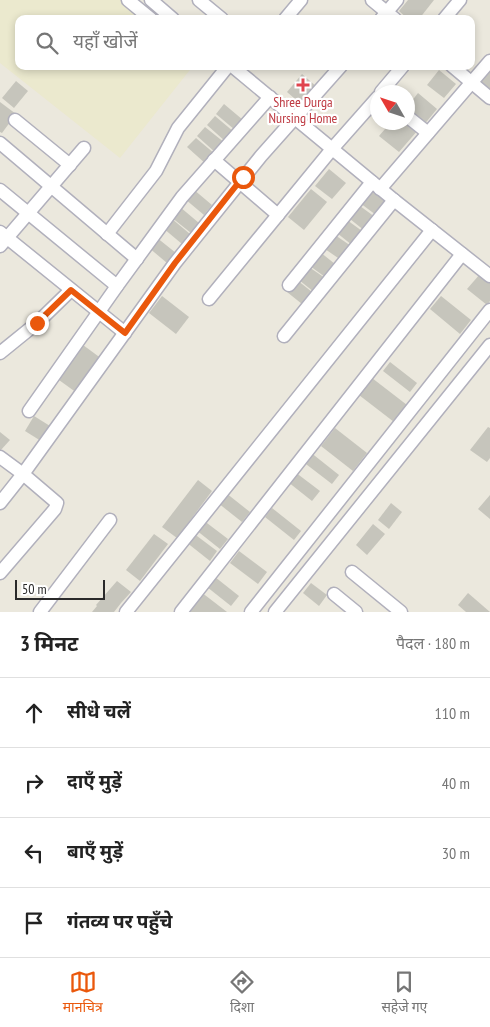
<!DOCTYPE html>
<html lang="hi">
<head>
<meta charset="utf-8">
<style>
  :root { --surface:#fff; --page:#f2f2f2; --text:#222; --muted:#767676; --line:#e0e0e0; --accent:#ea580c }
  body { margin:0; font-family:"PT Sans Narrow","Noto Sans Devanagari",sans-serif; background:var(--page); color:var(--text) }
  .compass { position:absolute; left:370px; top:85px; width:45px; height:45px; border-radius:50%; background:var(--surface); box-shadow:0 2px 8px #0003; rotate:309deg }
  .scale { position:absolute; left:15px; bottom:12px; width:90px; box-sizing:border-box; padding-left:5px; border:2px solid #2a2a2a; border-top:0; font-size:14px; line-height:18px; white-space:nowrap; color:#2a2a2a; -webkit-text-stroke:4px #fff; paint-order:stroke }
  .stop { position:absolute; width:15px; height:15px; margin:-11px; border:4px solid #ea580c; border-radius:50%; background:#fff }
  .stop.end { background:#ea580c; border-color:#fff; box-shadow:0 1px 5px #0008 }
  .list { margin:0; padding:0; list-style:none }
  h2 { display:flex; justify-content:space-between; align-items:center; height:65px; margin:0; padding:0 20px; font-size:21px }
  h2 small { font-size:16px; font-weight:400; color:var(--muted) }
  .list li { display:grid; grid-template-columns:32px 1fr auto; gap:15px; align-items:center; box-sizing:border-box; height:70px; padding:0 20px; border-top:1px solid var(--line) }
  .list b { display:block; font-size:19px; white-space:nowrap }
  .list em { font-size:16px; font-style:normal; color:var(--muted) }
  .icon { flex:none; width:28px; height:28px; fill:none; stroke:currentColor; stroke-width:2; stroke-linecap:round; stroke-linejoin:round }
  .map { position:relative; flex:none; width:490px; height:612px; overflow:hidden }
  .search { position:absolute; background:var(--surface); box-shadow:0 2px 8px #0003; left:15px; right:15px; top:15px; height:55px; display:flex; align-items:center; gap:12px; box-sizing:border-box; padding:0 18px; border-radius:10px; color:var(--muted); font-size:19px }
  .sheet { height:345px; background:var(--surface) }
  nav { display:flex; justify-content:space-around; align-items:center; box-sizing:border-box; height:70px; border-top:1px solid var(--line); background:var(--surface); font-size:14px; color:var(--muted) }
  nav a { display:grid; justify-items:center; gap:2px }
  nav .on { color:var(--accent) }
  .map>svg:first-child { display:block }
  .education { fill:#ebe9ce }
  .building { fill:#c6c5bc }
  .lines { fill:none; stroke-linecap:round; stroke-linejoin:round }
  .minor-casing { stroke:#b1b0bc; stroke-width:15 }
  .minor { stroke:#fff; stroke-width:12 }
  .route { stroke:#ea580c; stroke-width:6 }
  .health-dot { fill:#e0444e; stroke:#fff; stroke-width:2 }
  .labels { text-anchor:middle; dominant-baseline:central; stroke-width:4.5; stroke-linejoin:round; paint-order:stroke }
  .health-label { font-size:14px; fill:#be3a42; stroke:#fff }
</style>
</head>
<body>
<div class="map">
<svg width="490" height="612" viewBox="0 0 490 612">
  <rect width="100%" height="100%" fill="#ebe8dd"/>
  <!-- education -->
  <polygon class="education" points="0,0 133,0 156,19 19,19 19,66 193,66 120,158 0,63"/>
  <!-- building -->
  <g class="building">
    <polygon points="408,0 434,0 419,19 408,19 399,11"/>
    <polygon points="490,66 490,92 477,81"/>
    <polygon points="439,70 456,84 444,98 427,85"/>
    <polygon points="302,74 317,87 302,105 287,92"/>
    <polygon points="16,81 28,91 14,108 2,98"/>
    <polygon points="418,93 437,109 423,126 408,113 408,106"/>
    <polygon points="0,102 16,114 2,133 0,132"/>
    <polygon points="224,104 243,120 235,130 216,114"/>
    <polygon points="215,116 234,132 226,142 207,125"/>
    <polygon points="391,122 408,122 418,130 399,152 379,136"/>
    <polygon points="205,127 225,143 216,153 197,136"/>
    <polygon points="196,138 215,154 206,164 187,147"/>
    <polygon points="329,169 346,183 332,199 315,186"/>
    <polygon points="193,189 212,205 204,215 185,199"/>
    <polygon points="311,189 327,202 304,230 288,217"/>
    <polygon points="371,189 386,201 376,215 360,203"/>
    <polygon points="360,206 375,217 365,231 350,219"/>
    <polygon points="180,207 199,223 191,233 171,217"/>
    <polygon points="171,218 190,234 182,244 163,228"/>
    <polygon points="347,220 362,231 352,245 337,233"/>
    <polygon points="335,235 351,246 341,260 325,249"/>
    <polygon points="156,237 176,253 167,263 148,247"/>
    <polygon points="320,252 335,264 325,277 310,266"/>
    <polygon points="309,267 325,278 314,292 299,280"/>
    <polygon points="480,274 490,283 490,301 487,305 467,289"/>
    <polygon points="297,280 312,292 302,304 287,292"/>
    <polygon points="162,296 189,317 176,334 149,313"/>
    <polygon points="441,296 471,320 460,334 430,309"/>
    <polygon points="83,345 102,359 77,393 59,380"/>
    <polygon points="390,362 417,383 410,392 383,371"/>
    <polygon points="372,378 407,405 394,422 359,395"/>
    <polygon points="34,416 50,426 41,441 25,431"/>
    <polygon points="488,427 490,428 490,458 487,462 470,450"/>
    <polygon points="335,428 367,453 353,471 321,446"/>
    <polygon points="0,432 10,440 0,451"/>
    <polygon points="310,452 339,475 332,484 302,461"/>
    <polygon points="295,472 320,491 312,501 288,482"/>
    <polygon points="198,480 212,491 177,538 162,527"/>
    <polygon points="226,493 250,512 242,522 218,503"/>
    <polygon points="490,495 490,519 478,509"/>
    <polygon points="391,503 402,512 389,529 378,520"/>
    <polygon points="272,508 301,531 294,540 265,517"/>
    <polygon points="203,520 228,539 220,549 196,530"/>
    <polygon points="373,524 385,534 367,555 356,545"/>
    <polygon points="193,533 217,551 210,561 186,542"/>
    <polygon points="154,534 168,544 140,581 126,570"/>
    <polygon points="239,551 267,572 258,584 230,563"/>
    <polygon points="215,577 239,596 231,606 207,587"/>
    <polygon points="117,581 131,592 121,603 114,612 92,612 97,606 96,605"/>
    <polygon points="311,583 327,595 319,606 303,593"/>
    <polygon points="201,592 227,612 186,612"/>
    <polygon points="468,593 490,612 466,612 458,605"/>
  </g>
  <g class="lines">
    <!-- minor casing -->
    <g class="minor-casing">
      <g id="minor">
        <polyline points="128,0 151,19"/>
        <polyline points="151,0 173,19"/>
        <polyline points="199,0 222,19"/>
        <polyline points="372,0 395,19"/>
        <polyline points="285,19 301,0"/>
        <polyline points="381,19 397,0"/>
        <polyline points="444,19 460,0"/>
        <polyline points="232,66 394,200 490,276"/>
        <polyline points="452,66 490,98"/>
        <polyline points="381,92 403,66"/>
        <polyline points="408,117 428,133"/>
        <polyline points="15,120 70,165"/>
        <polyline points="0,143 137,259"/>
        <polyline points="214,160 278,215"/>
        <polyline points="380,189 490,61"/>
        <polyline points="0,190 117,286"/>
        <polyline points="0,232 125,333"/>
        <polyline points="107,234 156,171 178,128 228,66"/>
        <polyline points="0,246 84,148"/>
        <polyline points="289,285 372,182"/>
        <polyline points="209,299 332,149 378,97"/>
        <polyline points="284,336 394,200"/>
        <polyline points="0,353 37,323 71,290"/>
        <polyline points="29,411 117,286 182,197 270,97"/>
        <polyline points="0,457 23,474 57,503 55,509 0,573"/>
        <polyline points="0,503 23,474 175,263 261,156 341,66"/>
        <polyline points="352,572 401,612"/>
        <polyline points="334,594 356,612"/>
        <polyline points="40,612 110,520"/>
        <polyline points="126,612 432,230"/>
        <polyline points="181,612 462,254"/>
        <polyline points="251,612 490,310"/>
        <polyline points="275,612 490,345"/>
      </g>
    </g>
    <!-- minor -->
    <use href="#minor" class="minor"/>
  </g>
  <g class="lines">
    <!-- route -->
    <polyline class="route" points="37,323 71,290 125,333 175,263 243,177"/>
  </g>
  <!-- markers -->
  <path class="health-dot" d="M300.5 77.5h5v5h5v5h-5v5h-5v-5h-5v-5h5z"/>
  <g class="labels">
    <!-- health labels -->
    <g class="health-label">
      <text x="303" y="102">Shree Durga<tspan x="303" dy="16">Nursing Home</tspan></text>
    </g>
  </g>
</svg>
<svg class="compass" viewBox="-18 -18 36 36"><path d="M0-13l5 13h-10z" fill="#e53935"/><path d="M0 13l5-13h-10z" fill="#767676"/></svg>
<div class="scale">50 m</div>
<div class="stop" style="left:243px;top:177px"></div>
<div class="stop end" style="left:37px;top:323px"></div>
<div class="search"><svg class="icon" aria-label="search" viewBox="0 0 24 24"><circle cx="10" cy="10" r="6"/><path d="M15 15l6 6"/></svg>यहाँ खोजें</div>
</div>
<section class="sheet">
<h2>3 मिनट<small>पैदल · 180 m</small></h2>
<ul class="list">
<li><svg class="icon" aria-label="ahead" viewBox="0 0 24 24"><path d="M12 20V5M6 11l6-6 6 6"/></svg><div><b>सीधे चलें</b></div><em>110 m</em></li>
<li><svg class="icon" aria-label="right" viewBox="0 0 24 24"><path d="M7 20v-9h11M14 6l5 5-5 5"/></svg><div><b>दाएँ मुड़ें</b></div><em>40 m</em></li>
<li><svg class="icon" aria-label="left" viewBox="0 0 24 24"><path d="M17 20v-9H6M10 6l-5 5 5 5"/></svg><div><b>बाएँ मुड़ें</b></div><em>30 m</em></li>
<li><svg class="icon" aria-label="arrive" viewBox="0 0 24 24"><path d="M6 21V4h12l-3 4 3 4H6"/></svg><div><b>गंतव्य पर पहुँचे</b></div></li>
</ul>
</section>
<nav>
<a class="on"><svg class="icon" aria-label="map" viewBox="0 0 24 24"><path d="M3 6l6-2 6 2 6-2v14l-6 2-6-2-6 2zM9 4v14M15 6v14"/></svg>मानचित्र</a>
<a><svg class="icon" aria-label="directions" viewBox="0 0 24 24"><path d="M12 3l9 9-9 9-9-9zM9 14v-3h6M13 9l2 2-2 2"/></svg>दिशा</a>
<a><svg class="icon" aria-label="saved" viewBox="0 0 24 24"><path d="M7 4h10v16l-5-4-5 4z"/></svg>सहेजे गए</a>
</nav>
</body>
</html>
